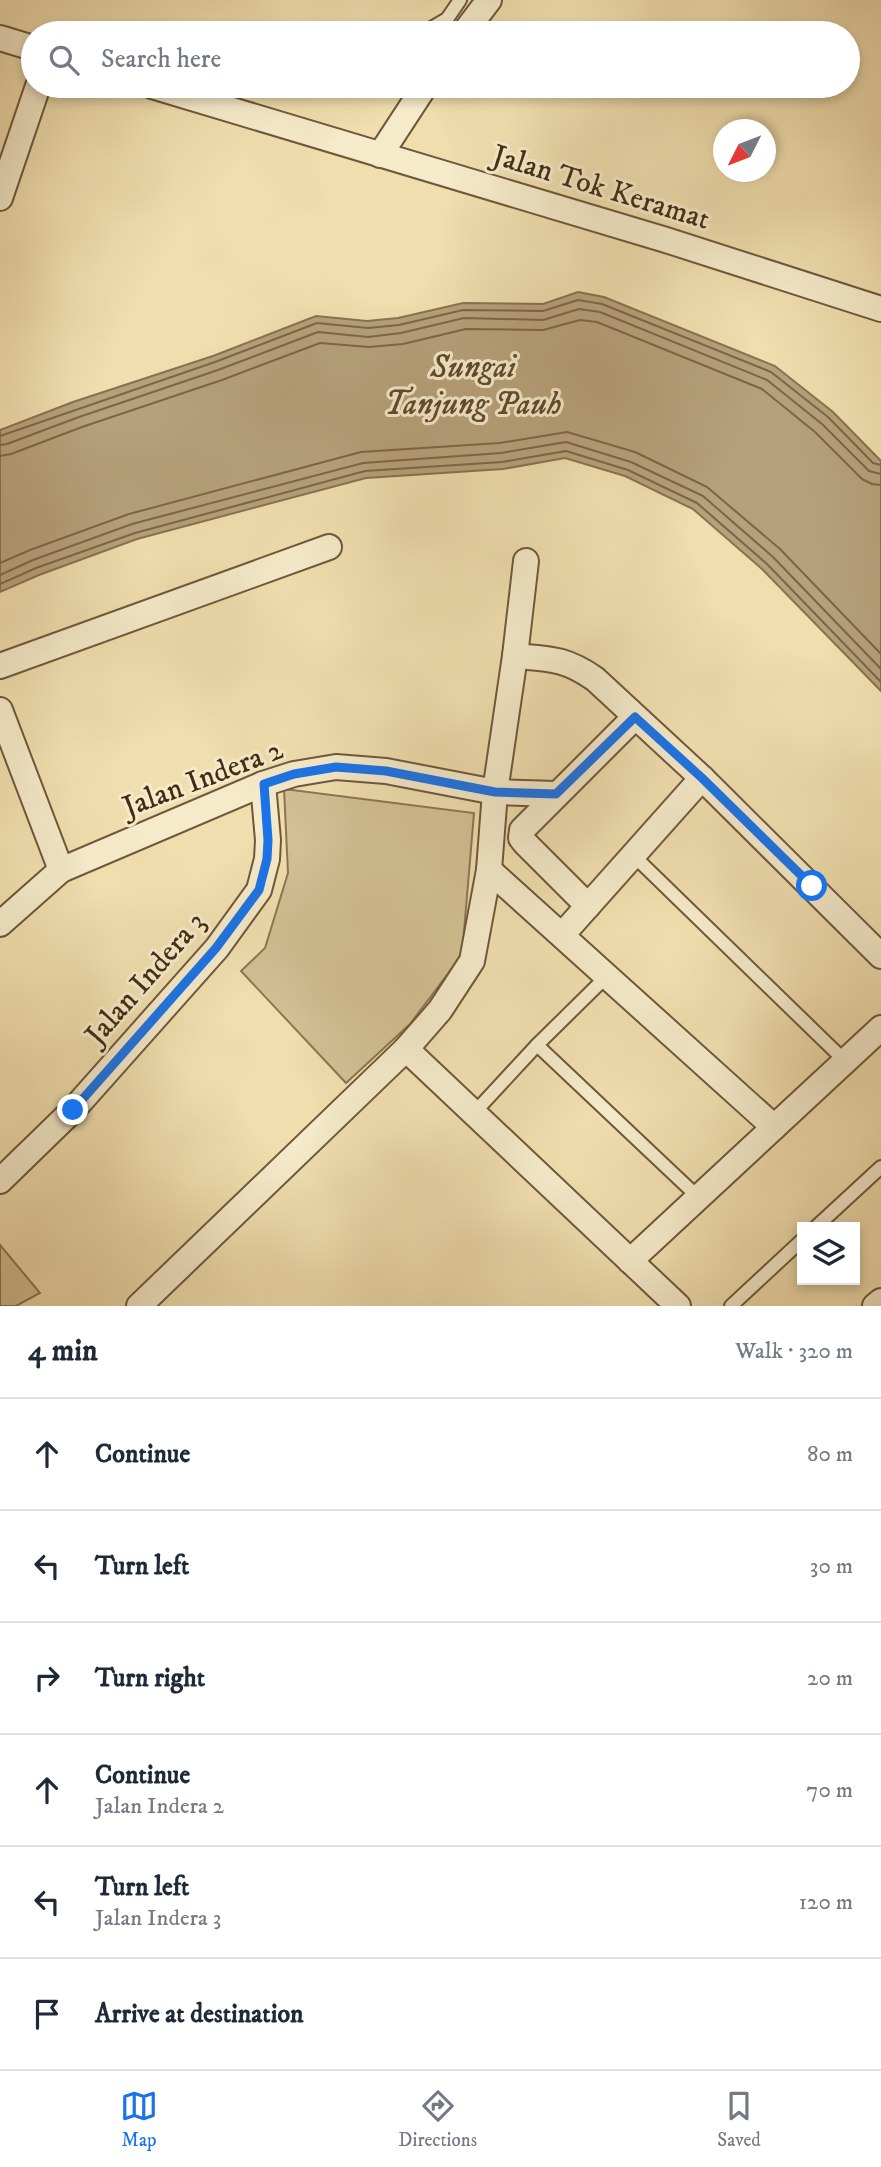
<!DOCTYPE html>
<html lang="en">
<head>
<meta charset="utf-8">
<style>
  :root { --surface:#fff; --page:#f6f6f7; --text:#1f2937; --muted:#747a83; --line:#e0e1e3; --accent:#1a73e8 }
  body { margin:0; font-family:"IM FELL DW Pica",serif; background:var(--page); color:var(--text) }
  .controls { position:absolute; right:21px; bottom:21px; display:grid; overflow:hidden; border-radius:0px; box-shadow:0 4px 10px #0003 }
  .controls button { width:63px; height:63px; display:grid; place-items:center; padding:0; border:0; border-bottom:2px solid var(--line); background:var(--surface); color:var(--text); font:35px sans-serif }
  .compass { position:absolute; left:713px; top:119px; width:63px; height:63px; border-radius:50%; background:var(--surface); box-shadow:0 4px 10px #0003; rotate:228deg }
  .stop { position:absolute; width:21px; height:21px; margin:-16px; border:5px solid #1a73e8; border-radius:50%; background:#fff }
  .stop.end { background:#1a73e8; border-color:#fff; box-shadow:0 2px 7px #0008 }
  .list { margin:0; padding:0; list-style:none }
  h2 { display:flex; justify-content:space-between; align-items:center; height:91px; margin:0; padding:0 28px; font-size:30px }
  h2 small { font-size:23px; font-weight:400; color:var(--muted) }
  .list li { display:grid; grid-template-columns:46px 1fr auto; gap:21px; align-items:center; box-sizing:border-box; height:112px; padding:0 28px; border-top:2px solid var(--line) }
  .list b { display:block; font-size:26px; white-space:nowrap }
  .list p { margin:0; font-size:23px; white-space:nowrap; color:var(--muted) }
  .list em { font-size:23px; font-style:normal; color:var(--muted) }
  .icon { flex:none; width:38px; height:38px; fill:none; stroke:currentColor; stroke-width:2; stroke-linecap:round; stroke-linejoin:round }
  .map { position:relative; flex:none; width:881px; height:1306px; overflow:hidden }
  .search { position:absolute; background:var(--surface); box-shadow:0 4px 10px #0003; left:21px; right:21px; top:21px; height:77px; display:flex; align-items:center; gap:18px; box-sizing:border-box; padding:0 24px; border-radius:38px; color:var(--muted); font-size:26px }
  .sheet { height:763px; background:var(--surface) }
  nav { display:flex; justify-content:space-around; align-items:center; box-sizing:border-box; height:98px; border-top:2px solid var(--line); background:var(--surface); font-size:19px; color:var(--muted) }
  nav a { display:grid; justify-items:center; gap:4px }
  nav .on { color:var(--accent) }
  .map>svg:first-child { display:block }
  .green { fill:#d3c094; stroke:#8c7654; stroke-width:2 }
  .water { fill:#b6a17a; stroke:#887251; stroke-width:2 }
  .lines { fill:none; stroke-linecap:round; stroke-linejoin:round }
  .shore { stroke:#7d6647; stroke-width:2 }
  .lane-casing { stroke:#6f583a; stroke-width:16 }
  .street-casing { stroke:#6f583a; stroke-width:28 }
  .lane { stroke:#f5eaca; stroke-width:12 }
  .street { stroke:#f5eaca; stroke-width:24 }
  .route { stroke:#1a73e8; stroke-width:9 }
  .labels { text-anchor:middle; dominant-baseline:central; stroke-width:6; stroke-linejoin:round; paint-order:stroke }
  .street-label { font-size:30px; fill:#442c14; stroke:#f5eaca }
  .water-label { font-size:32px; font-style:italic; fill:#60492e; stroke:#f5eaca }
</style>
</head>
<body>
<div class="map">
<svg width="881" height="1306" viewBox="0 0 881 1306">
  <rect width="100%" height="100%" fill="#f0deae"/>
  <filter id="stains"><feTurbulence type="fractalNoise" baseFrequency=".00286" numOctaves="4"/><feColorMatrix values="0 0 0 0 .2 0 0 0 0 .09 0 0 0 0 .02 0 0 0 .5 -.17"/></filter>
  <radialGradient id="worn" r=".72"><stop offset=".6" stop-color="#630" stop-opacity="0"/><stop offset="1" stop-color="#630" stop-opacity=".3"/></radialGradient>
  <!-- green -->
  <g class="green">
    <polygon points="284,789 474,813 462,955 410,1024 346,1083 241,971 265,948 288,873"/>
    <polygon points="0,1245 40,1293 16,1306 0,1306"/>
  </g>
  <!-- water -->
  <polygon class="water" points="578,292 604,297 775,366 833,412 881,461 881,691 762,569 693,509 625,476 565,458 503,469 366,478 137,539 39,575 0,592 0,430 73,402 213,356 316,316 367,321 398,318 463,303 543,304"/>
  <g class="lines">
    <!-- shore -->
    <g class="shore">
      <polyline points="0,436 215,362 317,323 368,328 399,325 463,310 543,311 578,300 602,304 771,372 828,417 873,463 881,465"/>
      <polyline points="0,445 7,444 79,417 218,370 318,332 368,337 401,333 464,318 543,320 579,309 600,312 767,380 822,424 869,471 881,474"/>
      <polyline points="0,456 11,454 82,427 222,380 320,343 369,347 403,344 466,329 543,330 580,320 597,322 762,389 815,432 862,479 872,484 881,485"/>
      <polyline points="0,563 30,550 129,514 361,452 500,443 567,432 635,452 707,487 780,549 881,654"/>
      <polyline points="0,575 33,560 132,524 363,463 501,453 566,442 631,462 703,496 773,557 881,669"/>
      <polyline points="0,584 36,568 135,533 365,471 502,462 566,451 628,470 697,503 767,564 881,682"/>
    </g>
    <!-- lane casing -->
    <g class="lane-casing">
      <g id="lane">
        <polyline points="331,33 344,33"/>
        <polyline points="423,33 447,19 460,0"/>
        <polyline points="360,86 363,86"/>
        <polyline points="208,104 213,86"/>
        <polyline points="633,855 845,1061"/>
        <polyline points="537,1045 698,1197"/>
        <polyline points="474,1113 537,1045 607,976"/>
        <polyline points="816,1227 881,1167"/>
        <polyline points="731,1306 802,1240"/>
      </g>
    </g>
    <!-- street casing -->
    <g class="street-casing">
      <g id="street">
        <polyline points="464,33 489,0"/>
        <polyline points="0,38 33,48"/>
        <polyline points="152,86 666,240 881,309"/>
        <polyline points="380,155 425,86"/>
        <polyline points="0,198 38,86"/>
        <path d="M515 656C550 659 565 658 595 679L702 778 881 956"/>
        <polyline points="0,666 329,547"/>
        <polyline points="0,710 61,870"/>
        <polyline points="489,870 774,1127"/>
        <polyline points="588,906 525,843 521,838 522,830 635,717"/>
        <polyline points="0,924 61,870 263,784 294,774 336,767 386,771 495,792 556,794"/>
        <polyline points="562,935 702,778"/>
        <polyline points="406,1049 678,1306"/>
        <polyline points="0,1181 73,1110 217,948 259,890 267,859 268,840 263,784"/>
        <polyline points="630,1261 881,1028"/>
        <polyline points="139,1306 406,1049 440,1010 472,961 489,870 495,792 515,656 526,561"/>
        <polyline points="875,1306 881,1301"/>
      </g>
    </g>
    <!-- lane -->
    <use href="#lane" class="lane"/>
    <!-- street -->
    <use href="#street" class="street"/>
  </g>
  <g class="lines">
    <!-- route -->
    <polyline class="route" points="73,1110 216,948 259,890 267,859 268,840 264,784 294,774 336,767 386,771 495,792 556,794 635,717 702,778 812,886"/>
  </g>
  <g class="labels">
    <!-- street labels -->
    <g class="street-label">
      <text transform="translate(601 188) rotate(17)">Jalan Tok Keramat</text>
      <text transform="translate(203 779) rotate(-21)">Jalan Indera 2</text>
      <text transform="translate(146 979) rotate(-49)">Jalan Indera 3</text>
    </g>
    <!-- water labels -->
    <g class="water-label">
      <text x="473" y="368">Sungai<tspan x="473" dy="37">Tanjung Pauh</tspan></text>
    </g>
  </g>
  <rect width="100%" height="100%" filter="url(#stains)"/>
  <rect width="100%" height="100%" fill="url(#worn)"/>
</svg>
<div class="controls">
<button><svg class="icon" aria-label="layers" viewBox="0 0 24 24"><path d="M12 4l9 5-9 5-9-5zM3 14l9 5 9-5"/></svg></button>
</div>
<svg class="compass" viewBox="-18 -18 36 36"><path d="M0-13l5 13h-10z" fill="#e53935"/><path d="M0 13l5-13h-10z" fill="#747a83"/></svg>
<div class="stop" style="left:812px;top:886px"></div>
<div class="stop end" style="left:73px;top:1110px"></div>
<div class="search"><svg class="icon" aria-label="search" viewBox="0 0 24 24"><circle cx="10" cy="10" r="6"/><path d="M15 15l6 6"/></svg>Search here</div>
</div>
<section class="sheet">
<h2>4 min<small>Walk · 320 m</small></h2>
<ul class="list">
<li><svg class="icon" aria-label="ahead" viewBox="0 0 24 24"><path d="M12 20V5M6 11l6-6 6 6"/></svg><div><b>Continue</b></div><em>80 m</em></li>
<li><svg class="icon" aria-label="left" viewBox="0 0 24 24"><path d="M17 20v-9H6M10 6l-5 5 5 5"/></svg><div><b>Turn left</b></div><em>30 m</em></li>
<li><svg class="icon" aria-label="right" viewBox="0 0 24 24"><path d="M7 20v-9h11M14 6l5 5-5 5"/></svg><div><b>Turn right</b></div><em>20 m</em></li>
<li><svg class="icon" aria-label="ahead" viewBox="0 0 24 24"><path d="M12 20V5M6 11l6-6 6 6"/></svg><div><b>Continue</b><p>Jalan Indera 2</p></div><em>70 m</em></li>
<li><svg class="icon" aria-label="left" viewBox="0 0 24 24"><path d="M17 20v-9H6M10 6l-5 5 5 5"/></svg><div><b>Turn left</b><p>Jalan Indera 3</p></div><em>120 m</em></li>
<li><svg class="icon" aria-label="arrive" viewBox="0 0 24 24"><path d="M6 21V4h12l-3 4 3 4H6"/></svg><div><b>Arrive at destination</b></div></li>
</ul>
</section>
<nav>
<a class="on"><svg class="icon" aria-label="map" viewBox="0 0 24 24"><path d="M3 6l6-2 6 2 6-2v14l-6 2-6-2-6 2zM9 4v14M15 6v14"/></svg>Map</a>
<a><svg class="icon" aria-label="directions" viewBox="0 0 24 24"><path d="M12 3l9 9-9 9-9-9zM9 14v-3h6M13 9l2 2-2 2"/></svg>Directions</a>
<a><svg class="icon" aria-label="saved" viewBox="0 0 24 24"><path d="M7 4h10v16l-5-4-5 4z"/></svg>Saved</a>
</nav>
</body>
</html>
